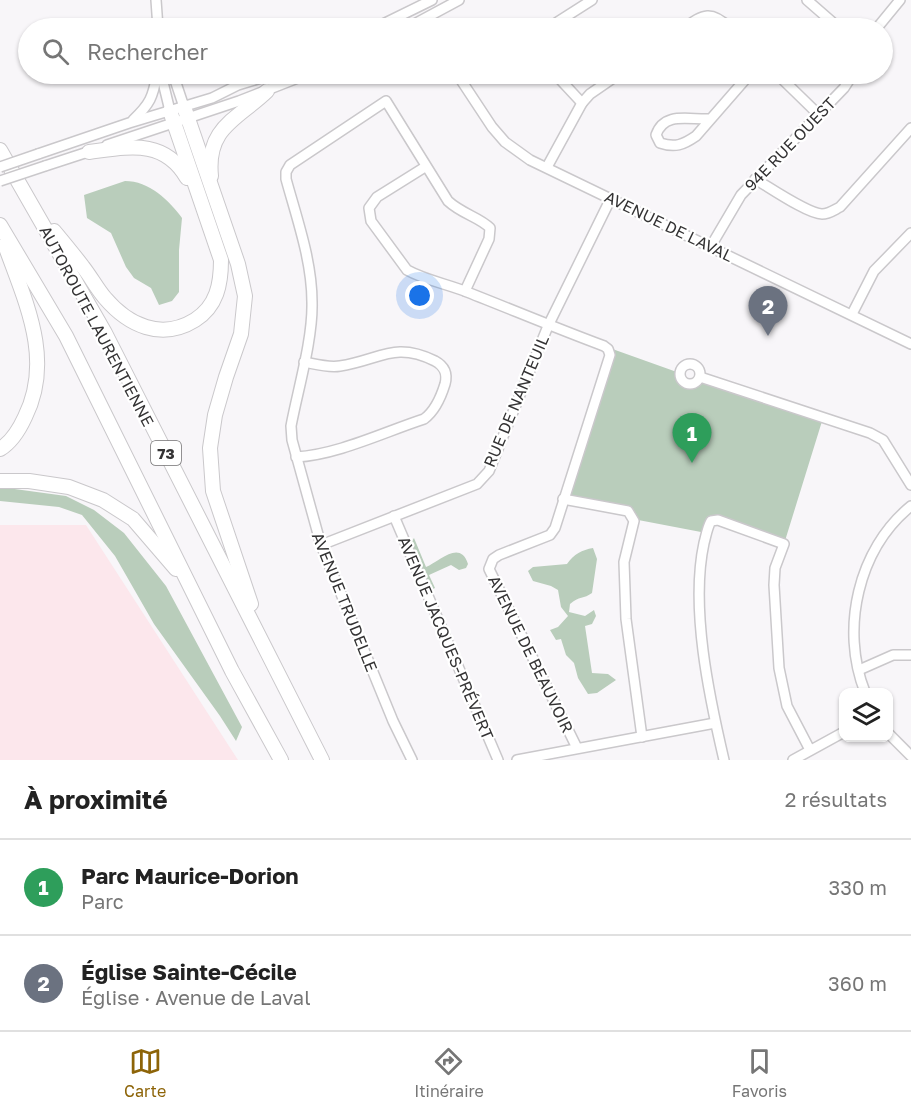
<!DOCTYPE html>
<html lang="fr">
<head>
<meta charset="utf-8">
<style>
  :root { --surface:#fff; --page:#f2f2f2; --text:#222; --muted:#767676; --line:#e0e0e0; --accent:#8d6408 }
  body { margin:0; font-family:"Golos Text",sans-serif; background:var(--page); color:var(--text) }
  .controls { position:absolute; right:18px; bottom:18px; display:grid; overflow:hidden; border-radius:12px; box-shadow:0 2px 4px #0004 }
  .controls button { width:54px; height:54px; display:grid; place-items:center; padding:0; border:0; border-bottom:2px solid var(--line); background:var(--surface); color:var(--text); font:30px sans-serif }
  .you { position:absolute; left:420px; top:296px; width:21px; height:21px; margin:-15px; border:4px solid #fff; border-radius:50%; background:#1a73e8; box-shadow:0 0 0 9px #1a73e833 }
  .badge { display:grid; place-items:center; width:39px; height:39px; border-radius:50%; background:var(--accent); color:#fff; font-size:20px; font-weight:700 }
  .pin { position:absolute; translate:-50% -50px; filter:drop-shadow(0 2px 3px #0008) }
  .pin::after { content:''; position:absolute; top:32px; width:21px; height:18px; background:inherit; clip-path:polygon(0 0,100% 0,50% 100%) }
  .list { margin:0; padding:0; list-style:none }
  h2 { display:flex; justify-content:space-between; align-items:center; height:78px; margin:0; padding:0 24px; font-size:26px }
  h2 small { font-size:20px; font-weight:400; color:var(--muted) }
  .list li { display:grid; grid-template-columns:39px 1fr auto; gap:18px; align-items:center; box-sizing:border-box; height:96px; padding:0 24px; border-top:2px solid var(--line) }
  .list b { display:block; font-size:22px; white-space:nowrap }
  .list p { margin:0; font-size:20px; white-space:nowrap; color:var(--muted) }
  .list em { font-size:20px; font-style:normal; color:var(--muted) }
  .icon { flex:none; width:33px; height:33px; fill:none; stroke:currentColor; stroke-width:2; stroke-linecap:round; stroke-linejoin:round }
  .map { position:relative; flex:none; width:911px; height:760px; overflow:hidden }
  .search { position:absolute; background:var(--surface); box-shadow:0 2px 4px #0004; left:18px; right:18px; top:18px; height:66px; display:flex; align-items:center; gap:15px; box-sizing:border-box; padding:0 21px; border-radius:33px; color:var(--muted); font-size:22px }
  .sheet { height:270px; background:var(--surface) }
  nav { display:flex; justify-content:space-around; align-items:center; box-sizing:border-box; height:84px; border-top:2px solid var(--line); background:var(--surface); font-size:16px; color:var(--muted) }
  nav a { display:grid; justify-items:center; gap:3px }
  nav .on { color:var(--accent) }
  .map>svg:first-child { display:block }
  .industrial { fill:#fce7ec }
  .green { fill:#b9cdbb }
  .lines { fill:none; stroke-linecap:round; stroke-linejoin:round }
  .minor-casing { stroke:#cac8cb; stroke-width:12 }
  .highway-casing { stroke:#cac8cb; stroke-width:16 }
  .minor { stroke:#fff; stroke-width:9 }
  .highway { stroke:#fff; stroke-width:14 }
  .minor-bridge-casing { stroke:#cac8cb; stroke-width:12; stroke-linecap:butt }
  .minor-bridge { stroke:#fff; stroke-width:9 }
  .labels { text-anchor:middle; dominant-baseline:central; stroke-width:4.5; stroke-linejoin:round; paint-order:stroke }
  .shield { fill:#fff; stroke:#717071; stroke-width:1.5 }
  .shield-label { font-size:15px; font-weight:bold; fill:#343334 }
  .street-label { font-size:16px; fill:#343334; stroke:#fff }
</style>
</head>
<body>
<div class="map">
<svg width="911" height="760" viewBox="0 0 911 760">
  <rect width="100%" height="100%" fill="#f8f6f9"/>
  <!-- industrial -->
  <polygon class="industrial" points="0,525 86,525 238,760 0,760"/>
  <!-- green -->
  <g class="green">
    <path d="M125 181C149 181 169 200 182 218L179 250V292L172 301 159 305 151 288 134 278 126 267 111 233 87 218 84 195Z"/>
    <polygon points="604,346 674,371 680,371 680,377 686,383 693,384 698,380 823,418 784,544 718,520 706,532 701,532 633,519 628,511 563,499 610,357"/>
    <polygon points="0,487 66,496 94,510 124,533 166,586 242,727 236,741 220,716 154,624 115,556 82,515 59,507 0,501"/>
    <path d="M414 538 426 567C439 562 460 539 468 564L466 568 459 570 451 565 429 575 435 588 429 591 409 545Z"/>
    <path d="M593 548 597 559 592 593C584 599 579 596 570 604L569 612 585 616 594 610 596 616 592 624 585 626 592 673 608 674 616 680 597 693 588 694 578 678 574 663 566 655 561 639 556 640 550 630 558 627 568 616 561 607 558 590 551 586 533 581 528 571 533 567 567 564C574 554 582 550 593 548Z"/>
  </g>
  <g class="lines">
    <!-- minor casing -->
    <g class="minor-casing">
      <g id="minor">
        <polyline points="156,0 158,28"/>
        <polyline points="807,0 839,28"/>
        <polyline points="375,28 432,0"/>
        <polyline points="407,28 459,0"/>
        <polyline points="548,28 592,0"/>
        <path d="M684 28C704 14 711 10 730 28"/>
        <polyline points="877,28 900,0"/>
        <polyline points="161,74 170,111"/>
        <polyline points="173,74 184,107"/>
        <polyline points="457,74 492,127 505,142 530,160 911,344"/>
        <polyline points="555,74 582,103"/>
        <polyline points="777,74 818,114"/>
        <path d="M709 119C690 120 664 111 656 135L660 143C675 148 683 145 696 136L750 74"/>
        <path d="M133 120C150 104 153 97 157 74"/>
        <polyline points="107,145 239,101 308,74"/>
        <polyline points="38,154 129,123 212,98 238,85 274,74"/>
        <polyline points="45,166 94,150"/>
        <path d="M425 167 377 197 369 208 371 221 407 270C425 280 447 284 467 292 513 310 558 329 604 346L608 349 610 355 555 528 550 535 499 555 493 559 489 569 577 748"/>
        <polyline points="547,167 582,103 590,94 619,74"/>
        <path d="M755 179C769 187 808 214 822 214 829 214 834 210 840 207L911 128"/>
        <polyline points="711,246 741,195 844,88 853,74"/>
        <polyline points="852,314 874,271 911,233"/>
        <circle cx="690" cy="374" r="10"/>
        <polyline points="700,377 870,433 883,440 911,485"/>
        <path d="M296 457C337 455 384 432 424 419 435 411 441 397 445 384 448 373 444 366 435 361 394 341 380 360 340 366 328 368 315 364 304 362"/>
        <polyline points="563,499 628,511 634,521 624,562 626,619 642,737"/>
        <polyline points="394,516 498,760"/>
        <polyline points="321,545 477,484 489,471 548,326 611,198"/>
        <polyline points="859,670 893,655 911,655"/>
        <path d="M865 692C840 629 858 549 911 506"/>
        <polyline points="888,733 911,756"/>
        <path d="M412 760 393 721 321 545 292 440 291 426C298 389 313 339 312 302 312 261 297 219 286 179V172L290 165 386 101 448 201C462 214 479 217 490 228L489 239 465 291"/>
        <polyline points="517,760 715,723"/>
        <path d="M724 760C709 696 690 607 704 543 706 536 707 528 711 521L718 520 784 544 775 568 774 585 779 668 787 706 810 750"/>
        <polyline points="793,760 844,732"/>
      </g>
    </g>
    <!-- highway casing -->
    <g class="highway-casing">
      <g id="highway">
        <polyline points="184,107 238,264 245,296 241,334 226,377 215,415 210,448 213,491 251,604"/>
        <polyline points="0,150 105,333 322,760"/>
        <path d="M89 152C128 147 164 138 187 178"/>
        <path d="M211 176C206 127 238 119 267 91"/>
        <polyline points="0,225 66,336 232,671 281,760"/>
        <path d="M54 231C64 243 74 255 83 267 91 277 97 289 105 298 128 325 161 341 195 320 217 306 221 284 221 260L170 111"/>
        <path d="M0 449C12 442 19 430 25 417 54 359 25 301 5 245"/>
        <polyline points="0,481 29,481 69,487 103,500 133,519 176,569"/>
      </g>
    </g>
    <!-- minor -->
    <use href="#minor" class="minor"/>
    <!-- highway -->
    <use href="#highway" class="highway"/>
    <!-- minor-bridge casing -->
    <g class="minor-bridge-casing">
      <g id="minor-bridge">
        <polyline points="0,167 38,154"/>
        <polyline points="0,181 45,166"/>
      </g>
    </g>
    <!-- minor-bridge -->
    <use href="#minor-bridge" class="minor-bridge"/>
  </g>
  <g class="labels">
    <!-- shield labels -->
    <rect class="shield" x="151" y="441" width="30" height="24" rx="4.5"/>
    <g class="shield-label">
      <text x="166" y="453">73</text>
    </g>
    <!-- street labels -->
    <g class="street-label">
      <text transform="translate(790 144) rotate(-46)">94E RUE OUEST</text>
      <text transform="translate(669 226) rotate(26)">AVENUE DE LAVAL</text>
      <text transform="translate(97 326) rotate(62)">AUTOROUTE LAURENTIENNE</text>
      <text transform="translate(516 401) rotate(-67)">RUE DE NANTEUIL</text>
      <text transform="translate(345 602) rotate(68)">AVENUE TRUDELLE</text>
      <text transform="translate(446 638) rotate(67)">AVENUE JACQUES-PRÉVERT</text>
      <text transform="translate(531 654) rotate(64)">AVENUE DE BEAUVOIR</text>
    </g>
  </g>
</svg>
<div class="controls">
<button><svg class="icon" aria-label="layers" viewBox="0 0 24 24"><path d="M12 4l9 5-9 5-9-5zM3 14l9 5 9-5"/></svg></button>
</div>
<div class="you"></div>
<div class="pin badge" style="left:692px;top:463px;background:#2e9e5b">1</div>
<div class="pin badge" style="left:768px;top:336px;background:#6b7280">2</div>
<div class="search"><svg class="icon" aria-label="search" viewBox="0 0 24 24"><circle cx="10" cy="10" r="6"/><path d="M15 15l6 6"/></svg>Rechercher</div>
</div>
<section class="sheet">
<h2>À proximité<small>2 résultats</small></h2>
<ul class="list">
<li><span class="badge" style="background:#2e9e5b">1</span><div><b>Parc Maurice-Dorion</b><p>Parc</p></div><em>330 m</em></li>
<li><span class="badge" style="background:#6b7280">2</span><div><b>Église Sainte-Cécile</b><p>Église · Avenue de Laval</p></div><em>360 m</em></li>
</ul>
</section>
<nav>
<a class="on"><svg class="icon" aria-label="map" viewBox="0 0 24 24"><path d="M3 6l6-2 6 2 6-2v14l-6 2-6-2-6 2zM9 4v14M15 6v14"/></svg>Carte</a>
<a><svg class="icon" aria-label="directions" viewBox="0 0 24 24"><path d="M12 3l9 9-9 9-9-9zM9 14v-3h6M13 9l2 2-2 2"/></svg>Itinéraire</a>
<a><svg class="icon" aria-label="saved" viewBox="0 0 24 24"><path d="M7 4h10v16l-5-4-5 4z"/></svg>Favoris</a>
</nav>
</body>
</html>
